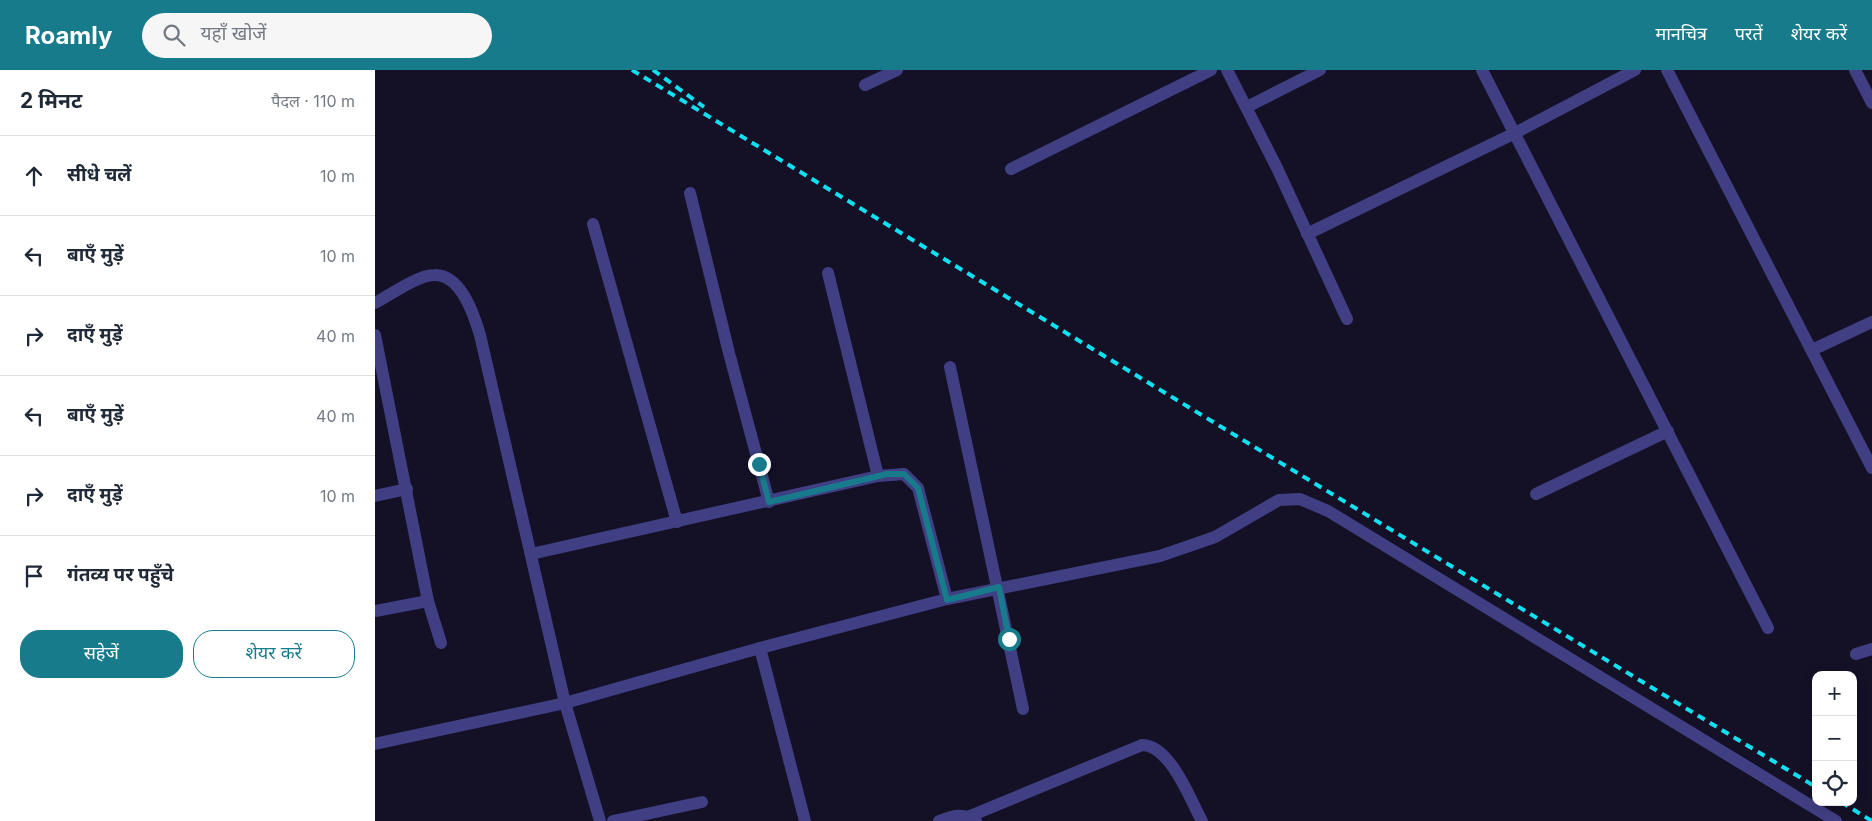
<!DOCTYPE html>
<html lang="hi">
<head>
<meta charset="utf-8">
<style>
  :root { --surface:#fff; --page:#f6f6f7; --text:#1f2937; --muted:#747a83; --line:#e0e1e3; --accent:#187b8b }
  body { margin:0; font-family:Inter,"Noto Sans Devanagari",sans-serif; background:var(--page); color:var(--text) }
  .controls { position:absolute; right:15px; bottom:15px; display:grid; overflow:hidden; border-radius:10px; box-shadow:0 2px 12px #0003 }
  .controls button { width:45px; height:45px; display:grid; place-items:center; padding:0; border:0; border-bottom:1px solid var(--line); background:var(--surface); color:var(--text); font:25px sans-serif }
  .stop { position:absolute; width:15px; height:15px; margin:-11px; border:4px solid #187b8b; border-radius:50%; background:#fff }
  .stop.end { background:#187b8b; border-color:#fff; box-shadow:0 1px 5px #0008 }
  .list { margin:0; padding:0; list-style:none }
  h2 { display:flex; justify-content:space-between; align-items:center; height:65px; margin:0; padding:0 20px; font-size:21px }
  h2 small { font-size:16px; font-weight:400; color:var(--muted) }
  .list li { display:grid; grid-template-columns:32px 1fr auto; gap:15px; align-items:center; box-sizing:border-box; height:80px; padding:0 20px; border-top:1px solid var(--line) }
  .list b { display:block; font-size:19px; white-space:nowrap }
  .list em { font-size:16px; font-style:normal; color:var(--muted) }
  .actions { display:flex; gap:10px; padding:15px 20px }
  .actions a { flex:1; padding:11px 0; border:1px solid var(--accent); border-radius:20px; text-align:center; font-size:18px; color:var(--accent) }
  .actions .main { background:var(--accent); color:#fff }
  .icon { flex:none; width:28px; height:28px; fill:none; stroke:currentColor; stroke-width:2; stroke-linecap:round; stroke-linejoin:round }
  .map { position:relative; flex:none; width:1497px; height:751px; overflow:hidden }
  header { display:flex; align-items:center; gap:30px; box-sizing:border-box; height:70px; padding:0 25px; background:var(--accent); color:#fff }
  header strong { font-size:24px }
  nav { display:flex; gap:28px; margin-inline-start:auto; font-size:18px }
  .search { width:350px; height:45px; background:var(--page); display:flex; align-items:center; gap:12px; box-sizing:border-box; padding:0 18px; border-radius:28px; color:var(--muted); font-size:19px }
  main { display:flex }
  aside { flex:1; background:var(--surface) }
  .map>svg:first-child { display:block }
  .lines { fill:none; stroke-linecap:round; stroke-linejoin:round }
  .minor { stroke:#403f83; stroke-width:12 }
  .rail { stroke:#10e0f2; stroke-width:4; stroke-dasharray:8 6; stroke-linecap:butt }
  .route { stroke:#187b8b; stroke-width:6 }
</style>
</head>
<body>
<header>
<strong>Roamly</strong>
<div class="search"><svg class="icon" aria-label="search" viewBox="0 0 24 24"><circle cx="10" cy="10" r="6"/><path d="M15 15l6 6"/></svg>यहाँ खोजें</div>
<nav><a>मानचित्र</a><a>परतें</a><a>शेयर करें</a></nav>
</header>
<main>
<aside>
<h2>2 मिनट<small>पैदल · 110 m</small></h2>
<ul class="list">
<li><svg class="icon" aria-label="ahead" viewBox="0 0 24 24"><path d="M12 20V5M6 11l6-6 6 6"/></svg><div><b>सीधे चलें</b></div><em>10 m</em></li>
<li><svg class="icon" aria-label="left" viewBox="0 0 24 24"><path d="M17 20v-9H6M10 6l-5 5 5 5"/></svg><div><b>बाएँ मुड़ें</b></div><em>10 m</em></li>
<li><svg class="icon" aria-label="right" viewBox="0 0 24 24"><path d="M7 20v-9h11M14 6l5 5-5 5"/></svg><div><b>दाएँ मुड़ें</b></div><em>40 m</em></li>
<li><svg class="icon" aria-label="left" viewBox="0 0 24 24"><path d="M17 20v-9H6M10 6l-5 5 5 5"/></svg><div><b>बाएँ मुड़ें</b></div><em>40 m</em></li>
<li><svg class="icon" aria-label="right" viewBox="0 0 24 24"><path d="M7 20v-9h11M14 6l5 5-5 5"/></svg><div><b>दाएँ मुड़ें</b></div><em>10 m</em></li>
<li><svg class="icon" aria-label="arrive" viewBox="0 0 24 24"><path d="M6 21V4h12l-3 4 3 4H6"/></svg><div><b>गंतव्य पर पहुँचे</b></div></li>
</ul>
<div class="actions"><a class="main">सहेजें</a><a>शेयर करें</a></div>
</aside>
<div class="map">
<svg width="1497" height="751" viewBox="0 0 1497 751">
  <rect width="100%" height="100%" fill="#141127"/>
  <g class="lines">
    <!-- minor -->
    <g class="minor">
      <polyline points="852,0 902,98 972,249"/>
      <polyline points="1107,0 1393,558"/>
      <polyline points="1292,0 1497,398"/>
      <polyline points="1480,0 1497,33"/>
      <polyline points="490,15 522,0"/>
      <polyline points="872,37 945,0"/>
      <polyline points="636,99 836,0"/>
      <polyline points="315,123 354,283 394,432"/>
      <polyline points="218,154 302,452"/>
      <polyline points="932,164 1140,63 1260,0"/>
      <polyline points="453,203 503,406"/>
      <path d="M0 233C15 225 43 205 59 205 86 204 99 245 105 265L190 633 385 578 572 529 785 486 840 467 904 430 925 429 953 441 1461 751"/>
      <polyline points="0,265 53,531 66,573"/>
      <polyline points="1437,280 1497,252"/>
      <polyline points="575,297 648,639"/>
      <polyline points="1161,424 1293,361"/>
      <polyline points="0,426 32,419"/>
      <polyline points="156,484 503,406 529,404 543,418 572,529"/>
      <polyline points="0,541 53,531"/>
      <polyline points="385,578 430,751"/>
      <polyline points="1481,584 1497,579"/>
      <polyline points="0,674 190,633 225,751"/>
      <path d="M595 746 767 675C795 675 815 729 827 751"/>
      <polyline points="238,751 327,732"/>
      <path d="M564 751C577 746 588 742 601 751"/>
    </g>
    <!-- rail -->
    <g class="rail">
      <polyline points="257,0 1441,717"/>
      <polyline points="278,0 329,37"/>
      <polyline points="1466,732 1497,751"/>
    </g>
  </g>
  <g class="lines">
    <!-- route -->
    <polyline class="route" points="384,394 394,432 512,404 529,404 543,418 572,530 624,517 634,569"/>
  </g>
</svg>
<div class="controls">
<button>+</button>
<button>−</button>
<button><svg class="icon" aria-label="locate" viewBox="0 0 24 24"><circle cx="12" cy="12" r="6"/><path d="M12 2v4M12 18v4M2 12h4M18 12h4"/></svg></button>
</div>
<div class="stop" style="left:634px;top:569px"></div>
<div class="stop end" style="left:384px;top:394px"></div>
</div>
</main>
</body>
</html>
